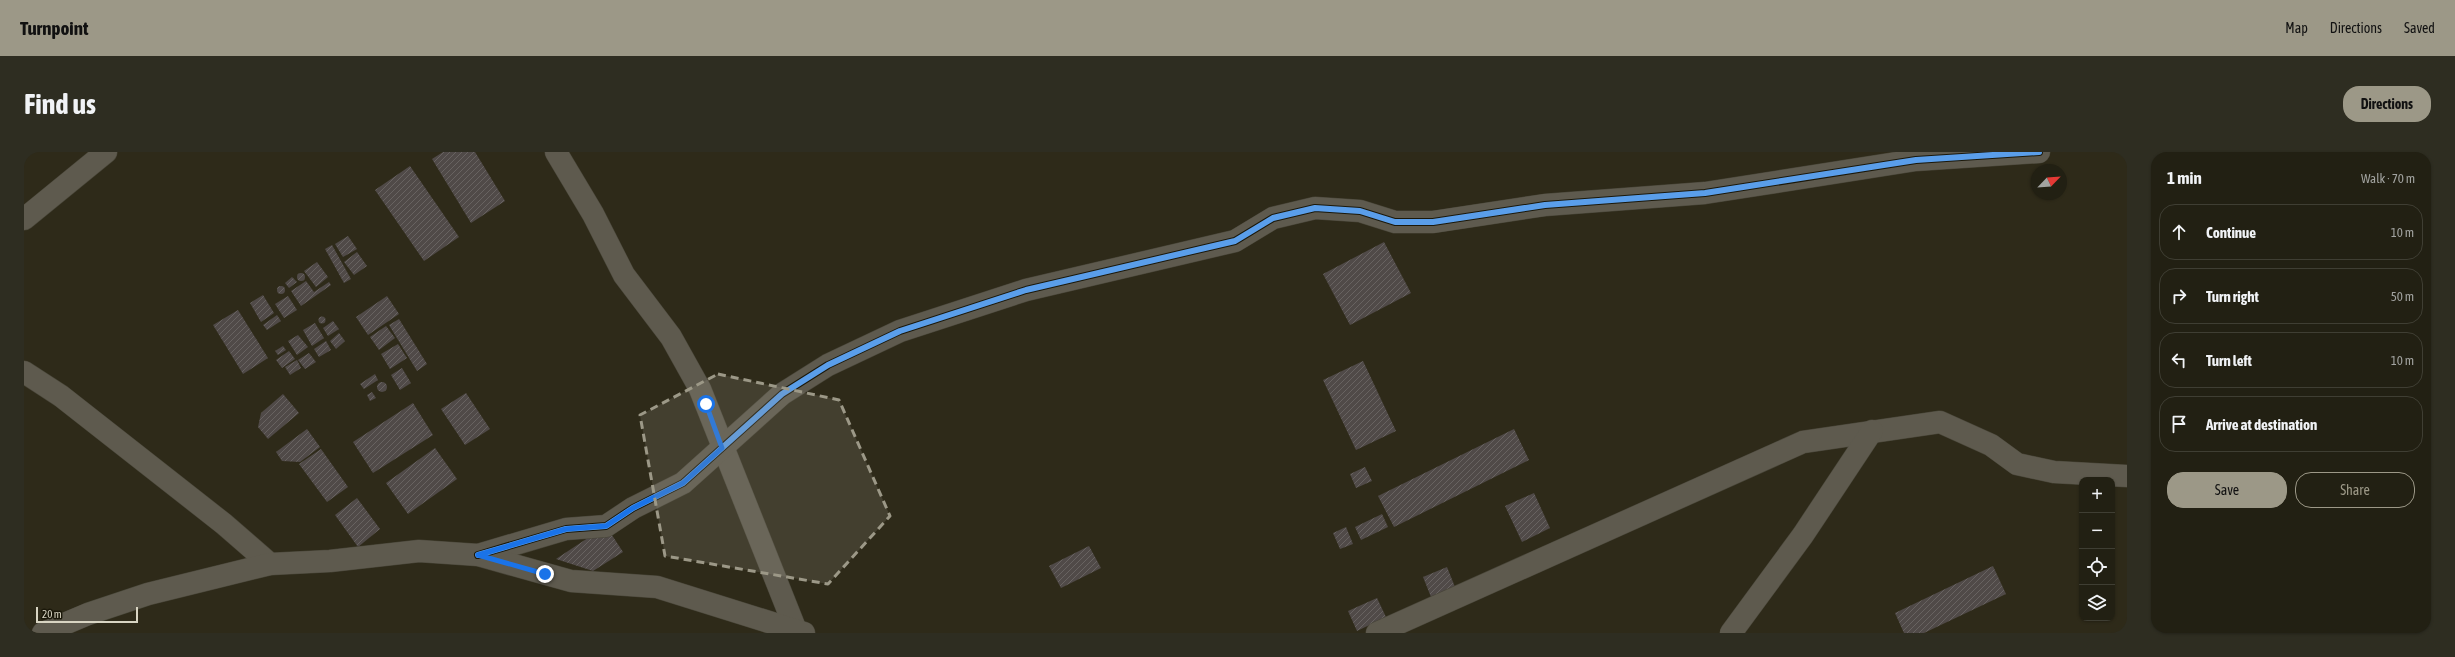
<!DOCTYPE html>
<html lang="en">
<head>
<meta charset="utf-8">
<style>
  :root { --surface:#222013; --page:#2e2d21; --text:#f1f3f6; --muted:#a2a3a0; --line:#3f3e33; --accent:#9c9887 }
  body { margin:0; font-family:"Asap Condensed",sans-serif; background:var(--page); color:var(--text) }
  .controls { position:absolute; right:12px; bottom:12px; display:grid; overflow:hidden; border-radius:8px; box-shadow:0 1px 3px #0004 }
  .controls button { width:36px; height:36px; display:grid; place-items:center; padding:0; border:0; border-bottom:1px solid var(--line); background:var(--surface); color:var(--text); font:20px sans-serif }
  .compass { position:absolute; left:2007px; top:12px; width:36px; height:36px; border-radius:50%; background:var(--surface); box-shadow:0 1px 3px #0004; rotate:65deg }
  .scale { position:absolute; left:12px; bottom:10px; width:102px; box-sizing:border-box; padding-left:4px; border:2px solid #d8d4c2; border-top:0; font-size:11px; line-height:14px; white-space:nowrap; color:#d8d4c2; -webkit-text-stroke:3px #1b180a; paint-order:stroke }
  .stop { position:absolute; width:12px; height:12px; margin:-9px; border:3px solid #1a73e8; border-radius:50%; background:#fff }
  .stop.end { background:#1a73e8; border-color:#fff; box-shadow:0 1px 4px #0008 }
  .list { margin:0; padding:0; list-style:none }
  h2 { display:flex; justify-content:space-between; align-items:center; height:52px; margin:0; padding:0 16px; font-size:17px }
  h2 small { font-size:13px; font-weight:400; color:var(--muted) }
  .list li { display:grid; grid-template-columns:26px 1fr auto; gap:12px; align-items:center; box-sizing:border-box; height:56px; margin:0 8px 8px; padding:0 8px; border:1px solid var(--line); border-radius:16px }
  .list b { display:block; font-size:15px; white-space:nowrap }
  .list em { font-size:13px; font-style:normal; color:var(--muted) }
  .actions { display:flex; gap:8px; padding:12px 16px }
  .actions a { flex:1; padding:9px 0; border:1px solid var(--accent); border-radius:16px; text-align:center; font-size:14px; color:var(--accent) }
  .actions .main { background:var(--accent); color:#111 }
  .icon { flex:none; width:22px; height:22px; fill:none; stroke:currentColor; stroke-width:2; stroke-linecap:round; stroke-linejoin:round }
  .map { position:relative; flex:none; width:2103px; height:481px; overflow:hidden; border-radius:16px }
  header { display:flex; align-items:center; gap:24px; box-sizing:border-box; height:56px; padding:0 20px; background:var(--accent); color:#111 }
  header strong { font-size:19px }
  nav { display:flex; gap:22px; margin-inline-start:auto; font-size:14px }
  .intro { display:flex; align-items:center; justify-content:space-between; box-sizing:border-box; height:96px; padding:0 24px }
  h1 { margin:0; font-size:28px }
  .button { padding:10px 18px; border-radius:16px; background:var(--accent); color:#111; font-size:14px; font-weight:700 }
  main { display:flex; gap:24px; padding:0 24px }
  aside { flex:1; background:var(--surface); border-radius:16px; box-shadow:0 1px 3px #0004 }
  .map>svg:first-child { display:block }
  .building { fill:url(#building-hatch) }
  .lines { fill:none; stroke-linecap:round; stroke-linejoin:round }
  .minor-casing { stroke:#484538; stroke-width:23 }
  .minor { stroke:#5e5a4e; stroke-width:22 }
  .cycleway-casing { stroke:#1b180a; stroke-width:8 }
  .cycleway { stroke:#5a9eea; stroke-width:6 }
  .route { stroke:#1a73e8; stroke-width:5 }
  .marked { fill:#9c9887; fill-opacity:0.2; stroke:#9c9887; stroke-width:3; stroke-dasharray:8 5; stroke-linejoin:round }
</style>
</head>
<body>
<header>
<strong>Turnpoint</strong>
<nav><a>Map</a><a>Directions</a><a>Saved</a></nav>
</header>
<div class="intro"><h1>Find us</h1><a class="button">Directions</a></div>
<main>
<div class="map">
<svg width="2103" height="481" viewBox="0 0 2103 481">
  <defs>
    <pattern id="building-hatch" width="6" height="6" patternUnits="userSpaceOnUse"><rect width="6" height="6" fill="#504a48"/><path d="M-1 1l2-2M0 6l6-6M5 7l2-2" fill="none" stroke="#686361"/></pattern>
  </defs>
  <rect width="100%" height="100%" fill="#2e2a19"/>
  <!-- building -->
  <g class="building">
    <polygon points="419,0 451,0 481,49 447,71 408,7"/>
    <polygon points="386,14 435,85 400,109 351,38"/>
    <polygon points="324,84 333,97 319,105 311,92"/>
    <polygon points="1360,90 1387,141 1326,173 1299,122"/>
    <polygon points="308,93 327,127 320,131 301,97"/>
    <polygon points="333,100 343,114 330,123 320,110"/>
    <polygon points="293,110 304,125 292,135 280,119"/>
    <circle cx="277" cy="125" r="4"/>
    <polygon points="268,125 273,130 265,136 261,131"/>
    <polygon points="282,129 290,140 305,130 307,133 277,154 267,139"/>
    <circle cx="257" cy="138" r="4"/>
    <polygon points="239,143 250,161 237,170 226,151"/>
    <polygon points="264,144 273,158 260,166 251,152"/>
    <polygon points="363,144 375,162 344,183 332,165"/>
    <polygon points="214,158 244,206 219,222 189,173"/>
    <polygon points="253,163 257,169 243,178 239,173"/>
    <circle cx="298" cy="168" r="3.5"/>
    <polygon points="375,167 403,212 393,219 365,173"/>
    <polygon points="309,169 315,177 304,184 299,176"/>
    <polygon points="291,171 300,186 288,194 279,178"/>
    <polygon points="362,174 371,186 355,198 346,185"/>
    <polygon points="315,181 321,189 312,197 306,189"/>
    <polygon points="274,183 284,195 273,203 264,189"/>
    <polygon points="302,189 307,198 295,205 290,197"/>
    <polygon points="374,192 383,206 366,217 357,202"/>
    <polygon points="259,194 262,198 254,203 251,199"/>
    <polygon points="265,199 271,207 258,216 252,208"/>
    <polygon points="285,201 292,210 281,217 274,208"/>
    <polygon points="273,208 277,216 266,223 261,215"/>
    <polygon points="1339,209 1372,279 1332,298 1299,228"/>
    <polygon points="378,216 387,231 376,238 367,223"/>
    <polygon points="351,222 354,228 340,237 336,232"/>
    <circle cx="358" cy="235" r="5"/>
    <polygon points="348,240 352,246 346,249 343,243"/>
    <polygon points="442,241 466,277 441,293 417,257"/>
    <polygon points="259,242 275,261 244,287 234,275 237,261"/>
    <polygon points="389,251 409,283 349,321 329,290"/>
    <polygon points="283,277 296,295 276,310 258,309 252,300"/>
    <polygon points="1490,277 1505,308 1370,375 1354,344"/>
    <polygon points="411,296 433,327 384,362 362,331"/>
    <polygon points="297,297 324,335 303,350 275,312"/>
    <polygon points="1341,315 1348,329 1332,336 1326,322"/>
    <polygon points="1510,341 1526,376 1498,390 1481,354"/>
    <polygon points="333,346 356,377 334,395 311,363"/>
    <polygon points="1358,362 1364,375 1337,388 1331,375"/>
    <polygon points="582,374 599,400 569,419 532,407"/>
    <polygon points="1322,375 1329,392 1316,397 1309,381"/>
    <polygon points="1065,394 1077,416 1037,436 1025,414"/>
    <polygon points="1969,414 1982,442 1900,481 1880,481 1871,461"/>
    <polygon points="1423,415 1431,435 1407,445 1399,425"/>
    <polygon points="1353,446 1362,465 1333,479 1324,459"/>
  </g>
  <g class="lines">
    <!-- minor casing -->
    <g class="minor-casing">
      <g id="minor">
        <polyline points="532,0 569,62 600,123 647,185 676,237 773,481"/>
        <polyline points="0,67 82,0"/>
        <polyline points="0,220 37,244 200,372 246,412"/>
        <polyline points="454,403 542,377 582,374 609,356 659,331 758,242 804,213 876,179 1002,138 1211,89 1249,66 1291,56 1336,59 1371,70 1409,70 1521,53 1681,41 1892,8 2015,0"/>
        <polyline points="19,481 64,462 124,442 246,412 306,409 395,399 454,403 547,429 633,435 780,481"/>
        <polyline points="1353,481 1779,290 1916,270 1967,293 1993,312 2030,320 2103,324"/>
        <polyline points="1707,481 1779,383 1848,279"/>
      </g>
    </g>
    <!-- minor -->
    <use href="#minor" class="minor"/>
    <!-- cycleway casing -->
    <g class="cycleway-casing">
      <polyline id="cycleway" points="454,403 542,377 582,374 609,356 659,331 758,242 804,213 876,179 1002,138 1211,89 1249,66 1291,56 1336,59 1371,70 1409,70 1521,53 1681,41 1892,8 2015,0"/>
    </g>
    <!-- cycleway -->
    <use href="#cycleway" class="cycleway"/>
  </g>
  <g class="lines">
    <!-- route -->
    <polyline class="route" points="521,422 454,403 542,377 582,374 609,356 659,331 698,296 682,252"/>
  </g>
  <!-- marked area -->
  <path class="marked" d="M694 222 815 248 866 364 804 432 641 404 616 263Z"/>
</svg>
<div class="controls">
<button>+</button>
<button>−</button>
<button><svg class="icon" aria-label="locate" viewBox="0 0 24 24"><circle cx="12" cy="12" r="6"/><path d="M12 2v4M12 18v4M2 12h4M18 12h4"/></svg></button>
<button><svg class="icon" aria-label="layers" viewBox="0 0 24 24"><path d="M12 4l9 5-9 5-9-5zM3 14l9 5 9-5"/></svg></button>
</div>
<svg class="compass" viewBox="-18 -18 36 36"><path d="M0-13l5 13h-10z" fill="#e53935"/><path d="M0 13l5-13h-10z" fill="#a2a3a0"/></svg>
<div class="scale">20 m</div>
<div class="stop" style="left:682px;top:252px"></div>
<div class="stop end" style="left:521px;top:422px"></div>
</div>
<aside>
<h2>1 min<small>Walk · 70 m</small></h2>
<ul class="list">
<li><svg class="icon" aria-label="ahead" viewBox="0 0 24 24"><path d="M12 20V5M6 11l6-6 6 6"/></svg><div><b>Continue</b></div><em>10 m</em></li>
<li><svg class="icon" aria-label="right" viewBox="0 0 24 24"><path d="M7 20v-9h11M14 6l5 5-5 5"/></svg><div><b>Turn right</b></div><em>50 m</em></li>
<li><svg class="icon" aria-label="left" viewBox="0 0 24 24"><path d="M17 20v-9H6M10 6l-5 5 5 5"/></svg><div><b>Turn left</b></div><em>10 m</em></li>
<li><svg class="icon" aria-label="arrive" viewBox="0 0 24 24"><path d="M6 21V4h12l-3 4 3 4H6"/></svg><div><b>Arrive at destination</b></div></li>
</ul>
<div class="actions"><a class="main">Save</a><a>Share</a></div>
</aside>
</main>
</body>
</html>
